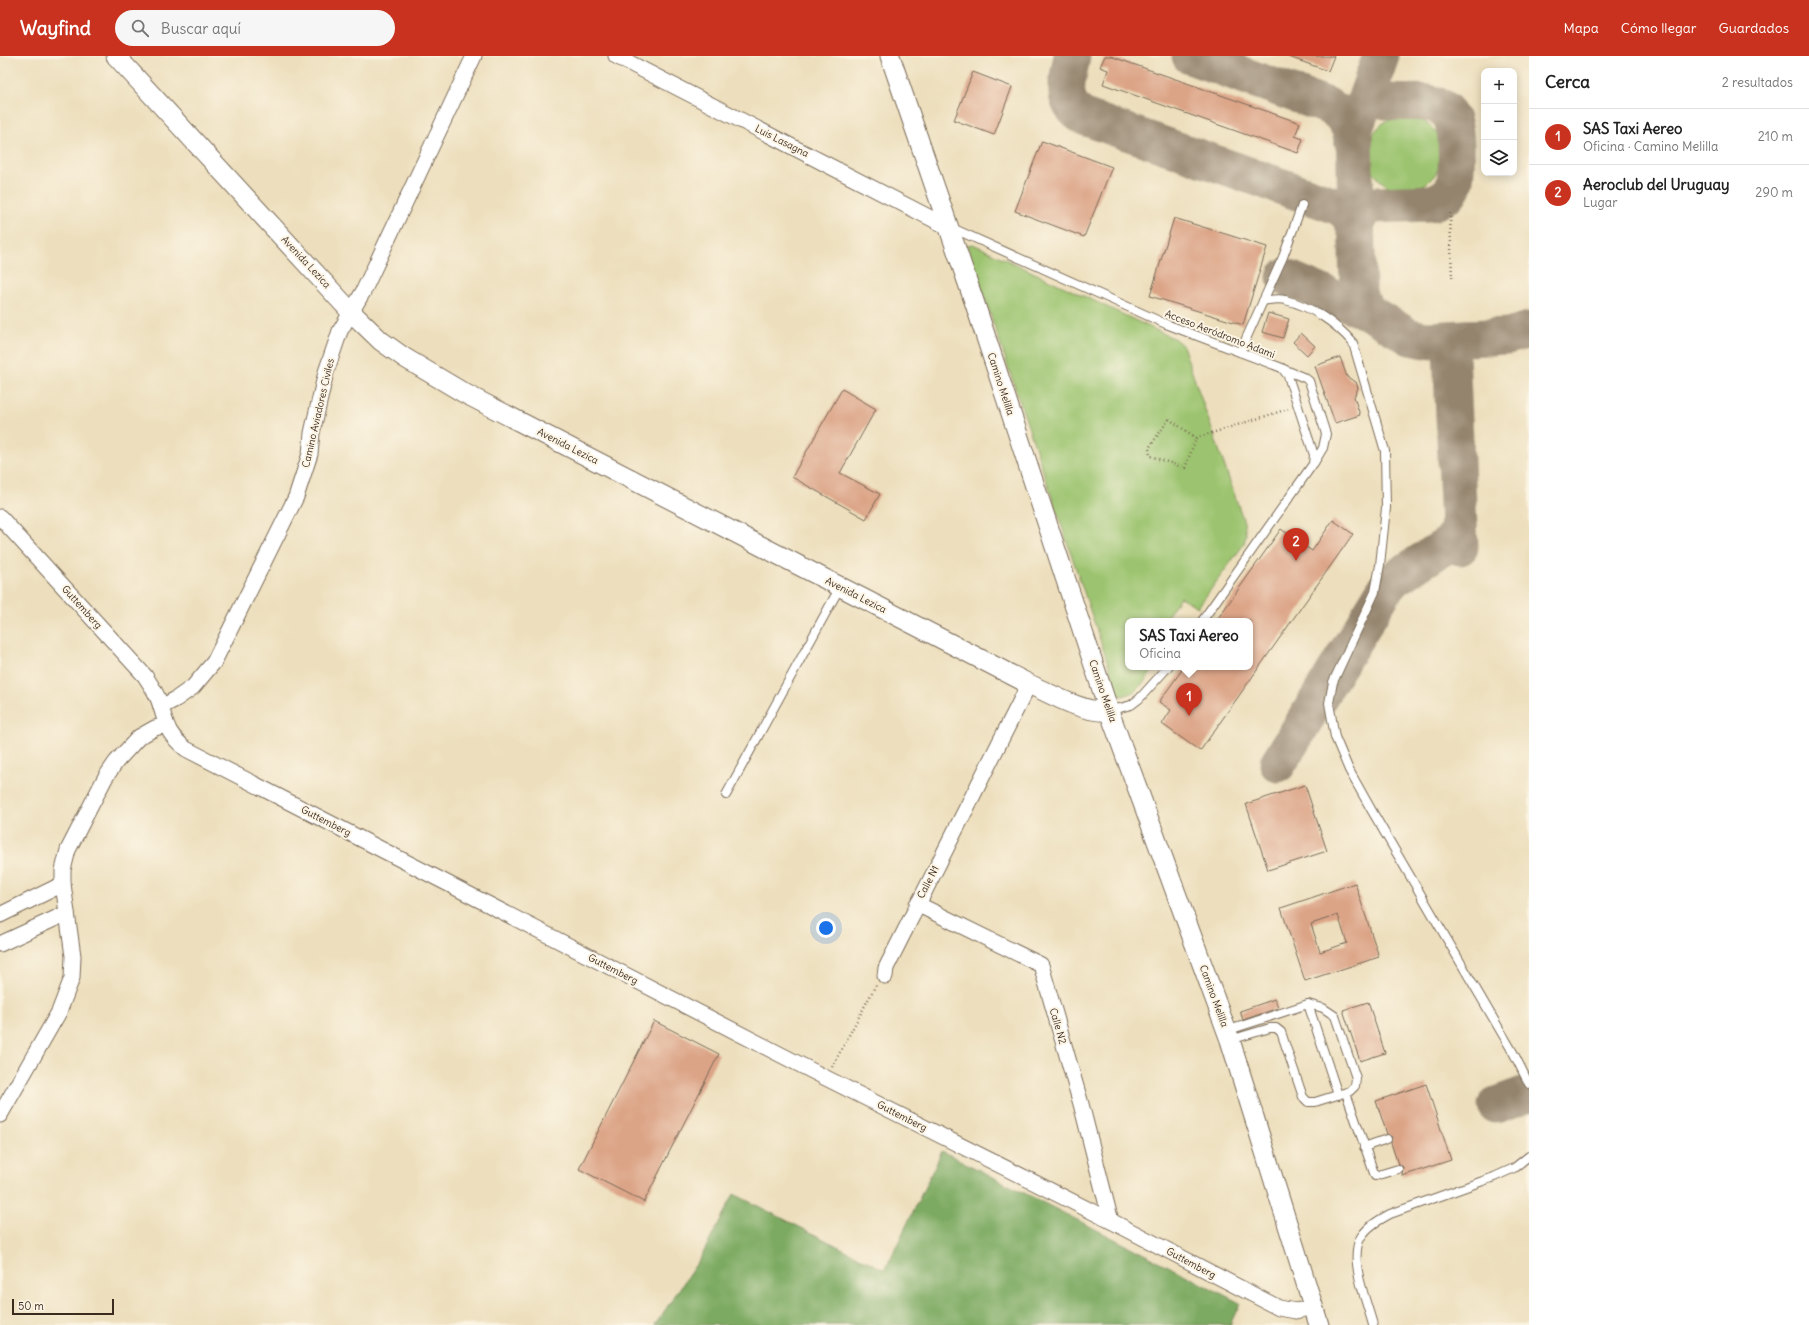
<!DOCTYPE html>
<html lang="es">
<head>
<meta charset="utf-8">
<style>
  :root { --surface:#fff; --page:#f6f6f6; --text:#222; --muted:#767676; --line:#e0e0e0; --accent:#c8321e }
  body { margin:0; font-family:Delius,sans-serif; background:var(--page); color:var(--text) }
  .controls { position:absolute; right:12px; top:12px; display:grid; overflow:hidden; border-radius:8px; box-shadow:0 2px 10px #0003 }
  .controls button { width:36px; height:36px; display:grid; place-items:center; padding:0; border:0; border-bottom:1px solid var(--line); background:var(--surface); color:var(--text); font:20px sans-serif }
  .scale { position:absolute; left:12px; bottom:10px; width:102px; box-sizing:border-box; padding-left:4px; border:2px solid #3b2a1e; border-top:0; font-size:11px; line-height:14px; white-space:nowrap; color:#3b2a1e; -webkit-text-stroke:3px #fcf5e5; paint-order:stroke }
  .you { position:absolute; left:826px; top:872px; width:14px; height:14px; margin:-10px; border:3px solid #fff; border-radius:50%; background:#1a73e8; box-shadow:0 0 0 6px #1a73e833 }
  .badge { display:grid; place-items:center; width:26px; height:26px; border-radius:50%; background:var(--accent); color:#fff; font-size:13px; font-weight:700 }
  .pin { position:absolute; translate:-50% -33px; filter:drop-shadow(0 1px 2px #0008) }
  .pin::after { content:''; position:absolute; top:21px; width:14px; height:12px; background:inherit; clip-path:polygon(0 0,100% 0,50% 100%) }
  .popup { position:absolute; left:1125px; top:562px; width:128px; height:52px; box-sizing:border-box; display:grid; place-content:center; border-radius:8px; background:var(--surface); filter:drop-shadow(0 1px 3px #0005); font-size:13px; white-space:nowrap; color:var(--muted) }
  .popup b { font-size:15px; color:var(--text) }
  .popup::after { content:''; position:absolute; left:50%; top:100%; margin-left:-8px; border:8px solid transparent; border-top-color:var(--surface) }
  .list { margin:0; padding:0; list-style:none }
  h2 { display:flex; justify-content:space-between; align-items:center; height:52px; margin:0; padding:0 16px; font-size:17px }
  h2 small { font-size:13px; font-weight:400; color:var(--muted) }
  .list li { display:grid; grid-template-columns:26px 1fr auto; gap:12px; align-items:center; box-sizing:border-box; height:56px; padding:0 16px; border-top:1px solid var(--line) }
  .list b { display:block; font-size:15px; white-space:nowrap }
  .list p { margin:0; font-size:13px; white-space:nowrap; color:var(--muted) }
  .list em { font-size:13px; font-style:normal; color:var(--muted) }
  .icon { flex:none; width:22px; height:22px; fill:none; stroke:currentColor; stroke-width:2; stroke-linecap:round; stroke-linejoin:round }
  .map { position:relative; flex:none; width:1529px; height:1269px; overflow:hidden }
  header { display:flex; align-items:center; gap:24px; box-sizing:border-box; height:56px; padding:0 20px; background:var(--accent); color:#fff }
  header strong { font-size:19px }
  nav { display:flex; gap:22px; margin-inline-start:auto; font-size:14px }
  .search { width:280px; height:36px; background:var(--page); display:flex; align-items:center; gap:10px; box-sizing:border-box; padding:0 14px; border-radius:22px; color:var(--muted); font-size:15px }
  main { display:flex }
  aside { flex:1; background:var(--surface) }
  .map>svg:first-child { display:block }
  .green { fill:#9cc46f; stroke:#6c7746 }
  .forest { fill:#7daa62; stroke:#5c6a40 }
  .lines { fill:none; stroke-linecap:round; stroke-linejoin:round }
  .taxiway { stroke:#94846e; stroke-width:37 }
  .building { fill:#dca487; fill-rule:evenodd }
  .service-casing { stroke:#796956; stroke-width:10 }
  .minor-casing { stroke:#796956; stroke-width:17 }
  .tertiary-casing { stroke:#796956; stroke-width:21 }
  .path { stroke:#796956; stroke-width:2.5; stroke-dasharray:1 3; stroke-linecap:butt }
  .service { stroke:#fff; stroke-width:8 }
  .minor { stroke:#fff; stroke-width:15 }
  .tertiary { stroke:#fff; stroke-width:19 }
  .labels { text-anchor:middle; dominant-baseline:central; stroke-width:4; stroke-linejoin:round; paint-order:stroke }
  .street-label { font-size:10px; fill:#3b2a1e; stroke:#fcf5e5 }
</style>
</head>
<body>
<header>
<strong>Wayfind</strong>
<div class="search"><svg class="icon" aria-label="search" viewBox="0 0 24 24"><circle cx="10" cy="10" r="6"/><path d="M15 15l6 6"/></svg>Buscar aquí</div>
<nav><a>Mapa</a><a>Cómo llegar</a><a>Guardados</a></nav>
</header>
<main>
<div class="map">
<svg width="1529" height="1269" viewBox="0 0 1529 1269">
  <rect width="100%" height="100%" fill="#fcf5e5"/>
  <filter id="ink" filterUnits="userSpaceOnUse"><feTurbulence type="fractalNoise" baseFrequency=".025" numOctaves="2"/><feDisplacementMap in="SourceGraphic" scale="8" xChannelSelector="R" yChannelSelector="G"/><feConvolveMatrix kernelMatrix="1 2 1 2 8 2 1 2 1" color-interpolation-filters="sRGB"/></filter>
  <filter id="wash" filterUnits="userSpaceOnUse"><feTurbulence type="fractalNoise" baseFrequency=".012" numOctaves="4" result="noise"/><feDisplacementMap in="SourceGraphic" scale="16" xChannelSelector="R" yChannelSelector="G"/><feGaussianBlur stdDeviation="0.9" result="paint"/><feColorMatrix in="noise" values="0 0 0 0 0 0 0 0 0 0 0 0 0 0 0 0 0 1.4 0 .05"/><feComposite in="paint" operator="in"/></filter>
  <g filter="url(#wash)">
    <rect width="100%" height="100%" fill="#eddfbd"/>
    <!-- green -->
    <g class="green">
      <circle cx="1405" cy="97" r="37"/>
      <path d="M973 188 1175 283 1183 290 1244 466 1246 478 1244 488 1198 551 1180 541 1164 565H1128V611H1155C1146 624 1136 640 1119 640L967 189Z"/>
    </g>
    <!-- forest -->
    <polygon class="forest" points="942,1095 1240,1247 1230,1269 655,1269 701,1201 734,1138 885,1214"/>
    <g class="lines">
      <!-- taxiway -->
      <g class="taxiway">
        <path d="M1072 0C1068 25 1058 45 1084 61L1337 150C1348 156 1353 164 1356 176"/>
        <path d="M1190 0 1328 50C1344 59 1350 69 1353 87"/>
        <polyline points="1381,0 1354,75 1358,236 1361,246 1370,257 1410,281 1426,284 1508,280 1529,274"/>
        <path d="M1356 172 1360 157 1366 152 1376 149 1431 147C1441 144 1449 140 1453 131 1458 121 1457 78 1453 67 1452 62 1449 58 1445 54 1424 34 1368 65 1373 21"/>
        <polyline points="1285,221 1370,257"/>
        <polyline points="1460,491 1451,296 1456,286 1466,282"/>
        <polyline points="1278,708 1386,532 1394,523 1450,487 1455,480 1459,470"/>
        <polyline points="1496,1049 1529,1037"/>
      </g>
    </g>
    <g id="blocks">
      <!-- building -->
      <g class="building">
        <polygon points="1105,0 1110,0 1300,67 1295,80 1303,83 1298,97 1103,28 1108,14 1100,11"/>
        <polygon points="1290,0 1334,0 1328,15 1289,1"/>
        <polygon points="973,16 1012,31 994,79 954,64"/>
        <polygon points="1042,85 1112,111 1084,181 1015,155"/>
        <polygon points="1174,162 1267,191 1243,269 1150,240"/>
        <polygon points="1268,257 1289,263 1283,282 1262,276"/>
        <polygon points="1301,277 1315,290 1307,299 1293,286"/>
        <polygon points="1340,301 1347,321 1356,326 1358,332 1354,341 1360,359 1335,367 1315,310"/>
        <polygon points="842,333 876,353 840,417 880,438 866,463 792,421"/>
        <polygon points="1333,464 1353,478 1200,695 1162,668 1171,654 1159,646 1184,611 1250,611 1250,565 1216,565 1281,473 1312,495"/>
        <polygon points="1305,729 1327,795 1268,814 1246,748"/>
        <path d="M1355 827 1379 901 1305 925 1281 852ZM1338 859 1347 887 1320 896 1311 868Z"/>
        <polygon points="1275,943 1278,952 1243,964 1240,955"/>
        <polygon points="1368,946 1385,997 1360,1005 1343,954"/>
        <polygon points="654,965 719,998 644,1146 579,1113"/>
        <polygon points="1426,1028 1451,1104 1402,1120 1403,1111 1398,1108 1391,1087 1392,1081 1387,1078 1376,1045"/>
      </g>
    </g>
  </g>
  <g filter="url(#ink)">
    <use href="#blocks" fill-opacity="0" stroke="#796956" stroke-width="1"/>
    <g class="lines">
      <!-- service casing -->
      <g class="service-casing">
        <g id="service">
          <polyline points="950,171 1166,268 1282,312 1288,320 1314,399 1313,408 1202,565"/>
          <path d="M1263 245C1270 244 1278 242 1285 244 1311 250 1336 267 1353 287L1385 395 1386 452 1380 509 1375 536 1333 626 1329 647 1335 681 1349 714 1372 755 1514 998 1529 1028"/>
          <polyline points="1240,296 1283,201 1302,149"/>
          <polyline points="1283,313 1305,322 1309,325 1326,378 1323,392 1314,407"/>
          <polyline points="1109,655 1131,649 1139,643 1168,611"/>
          <polyline points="726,739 840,531"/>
          <polyline points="1308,948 1338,1039"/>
          <polyline points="1226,975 1308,948 1323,952 1335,960 1356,1022 1355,1030 1350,1035 1315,1046 1308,1046 1303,1041 1281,976 1276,972 1270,972 1230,984"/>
          <polyline points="1346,1037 1375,1120 1398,1113"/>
          <polyline points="1364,1091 1387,1083"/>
          <path d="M1373 1269C1367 1246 1348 1203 1361 1181 1368 1170 1379 1164 1390 1158L1494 1121 1514 1112 1529 1100"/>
        </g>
      </g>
      <!-- minor casing -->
      <g class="minor-casing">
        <g id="minor">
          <polyline points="616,0 948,171"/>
          <path d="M0 461 145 620C150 628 156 636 159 645 167 668 165 676 186 693L826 1022 1111 1165 1279 1252 1296 1255 1313 1251"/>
          <polyline points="161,651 176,643 193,631 214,606 296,441 310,398 312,377 326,316 340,275 363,236 474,0"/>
          <polyline points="917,848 1041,909 1081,1048 1111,1165"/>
          <polyline points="0,859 63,828"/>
          <polyline points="0,888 67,857"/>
          <polyline points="885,920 886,912 1029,628"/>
          <polyline points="0,1059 59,956 72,922 73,900 63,828 63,814 68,794 105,722 116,706 139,681 155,672 166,669"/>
        </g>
      </g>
      <!-- tertiary casing -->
      <g class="tertiary-casing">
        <g id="tertiary">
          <path d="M116 0 351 256 381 285 405 302 464 337 1029 628C1051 638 1085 658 1109 655"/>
          <polyline points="890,0 975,248 1109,655 1230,984 1319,1269"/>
        </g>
      </g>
      <!-- path -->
      <g class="path">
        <polyline points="1450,157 1452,223"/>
        <polygon points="1169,363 1196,382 1185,412 1150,400 1149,392"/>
        <polyline points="1196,382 1288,353"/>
        <polyline points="832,1011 876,929"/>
      </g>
      <!-- service -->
      <use href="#service" class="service"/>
      <!-- minor -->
      <use href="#minor" class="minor"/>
      <!-- tertiary -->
      <use href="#tertiary" class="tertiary"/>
    </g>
  </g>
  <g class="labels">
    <!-- street labels -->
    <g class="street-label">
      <text transform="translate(782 85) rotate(27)">Luis Lasagna</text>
      <text transform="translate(306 206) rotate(47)">Avenida Lezica</text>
      <text transform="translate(1220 278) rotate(21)">Acceso Aeródromo Adami</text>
      <text transform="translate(1001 328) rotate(72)">Camino Melilla</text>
      <text transform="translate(318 357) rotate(-77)">Camino Aviadores Civiles</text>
      <text transform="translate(568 390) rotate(27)">Avenida Lezica</text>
      <text transform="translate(856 539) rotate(27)">Avenida Lezica</text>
      <text transform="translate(82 551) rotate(48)">Guttemberg</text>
      <text transform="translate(1103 635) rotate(71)">Camino Melilla</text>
      <text transform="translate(326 765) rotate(27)">Guttemberg</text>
      <text transform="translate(928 826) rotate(-63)">Calle N1</text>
      <text transform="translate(613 913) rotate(27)">Guttemberg</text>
      <text transform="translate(1214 940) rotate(70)">Camino Melilla</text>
      <text transform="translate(1058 970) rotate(74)">Calle N2</text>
      <text transform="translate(902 1060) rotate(27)">Guttemberg</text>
      <text transform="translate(1191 1207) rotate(28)">Guttemberg</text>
    </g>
  </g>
</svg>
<div class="controls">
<button>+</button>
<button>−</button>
<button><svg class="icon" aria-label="layers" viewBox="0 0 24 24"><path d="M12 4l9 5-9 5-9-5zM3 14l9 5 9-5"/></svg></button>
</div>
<div class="scale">50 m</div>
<div class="you"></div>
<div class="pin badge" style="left:1189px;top:660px">1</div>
<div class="popup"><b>SAS Taxi Aereo</b>Oficina</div>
<div class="pin badge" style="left:1296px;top:505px">2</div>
</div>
<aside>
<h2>Cerca<small>2 resultados</small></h2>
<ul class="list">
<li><span class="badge">1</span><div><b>SAS Taxi Aereo</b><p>Oficina · Camino Melilla</p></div><em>210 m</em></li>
<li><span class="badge">2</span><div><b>Aeroclub del Uruguay</b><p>Lugar</p></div><em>290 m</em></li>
</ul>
</aside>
</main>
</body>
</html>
